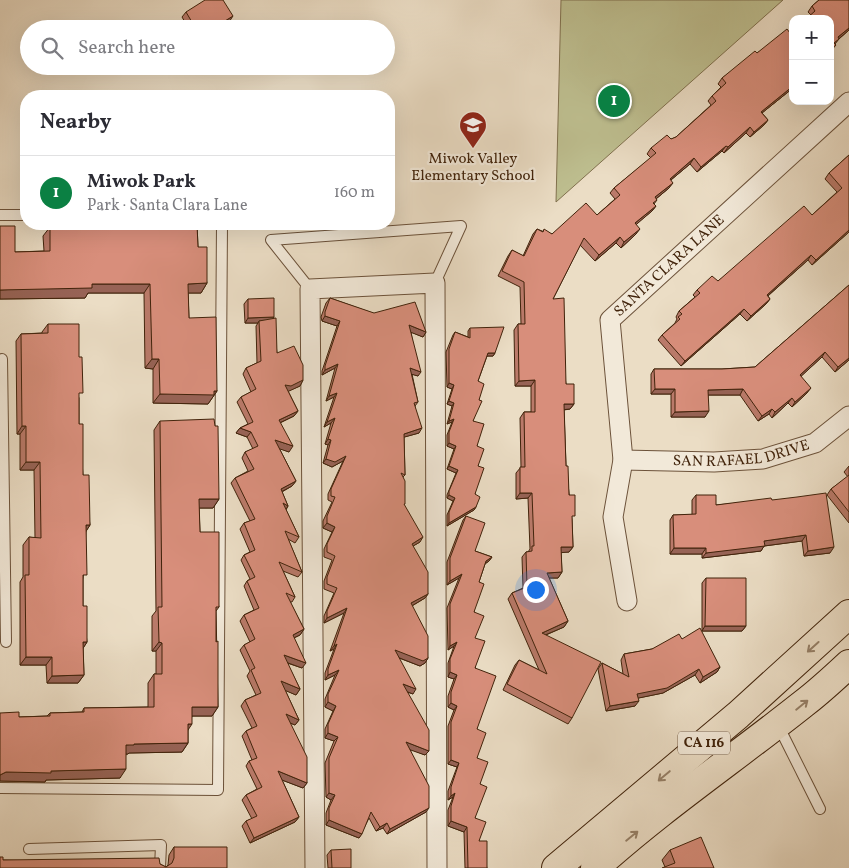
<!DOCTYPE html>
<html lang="en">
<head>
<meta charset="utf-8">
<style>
  :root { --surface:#fff; --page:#f2f2f3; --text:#2b2b33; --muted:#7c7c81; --line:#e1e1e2; --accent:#0b8043 }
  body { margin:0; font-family:Vollkorn,serif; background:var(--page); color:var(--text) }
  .controls { position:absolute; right:15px; top:15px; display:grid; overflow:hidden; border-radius:10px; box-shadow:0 5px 20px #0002 }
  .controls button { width:45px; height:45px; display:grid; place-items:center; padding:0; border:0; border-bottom:1px solid var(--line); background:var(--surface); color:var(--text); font:25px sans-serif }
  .you { position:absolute; left:535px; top:589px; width:18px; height:18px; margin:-12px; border:4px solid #fff; border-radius:50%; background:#1a73e8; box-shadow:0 0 0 8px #1a73e833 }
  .badge { display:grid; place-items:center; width:32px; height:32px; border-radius:50%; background:var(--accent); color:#fff; font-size:16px; font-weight:700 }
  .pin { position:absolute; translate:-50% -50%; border:2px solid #fff; box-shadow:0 1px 5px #0006 }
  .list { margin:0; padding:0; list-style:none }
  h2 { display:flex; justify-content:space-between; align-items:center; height:65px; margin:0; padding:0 20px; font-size:21px }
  h2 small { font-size:16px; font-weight:400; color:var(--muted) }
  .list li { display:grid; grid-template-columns:32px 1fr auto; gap:15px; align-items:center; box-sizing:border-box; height:75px; padding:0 20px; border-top:1px solid var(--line) }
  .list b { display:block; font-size:19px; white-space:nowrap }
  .list p { margin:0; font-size:16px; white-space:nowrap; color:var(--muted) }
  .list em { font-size:16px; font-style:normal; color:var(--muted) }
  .icon { flex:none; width:28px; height:28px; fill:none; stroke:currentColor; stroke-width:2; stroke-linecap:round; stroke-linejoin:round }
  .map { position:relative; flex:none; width:849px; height:868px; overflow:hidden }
  .search { position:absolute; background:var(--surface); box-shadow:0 5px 20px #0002; left:20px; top:20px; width:375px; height:55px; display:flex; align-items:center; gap:12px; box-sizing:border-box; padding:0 18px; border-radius:28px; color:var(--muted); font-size:19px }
  .panel { position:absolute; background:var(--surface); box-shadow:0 5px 20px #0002; left:20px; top:90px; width:375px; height:140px; border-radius:20px }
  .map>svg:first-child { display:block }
  .green { fill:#bebf90; stroke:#80714e }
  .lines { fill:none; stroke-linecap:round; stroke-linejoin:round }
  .lane-casing { stroke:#6c523a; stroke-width:12 }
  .street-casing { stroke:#6c523a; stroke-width:21 }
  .primary-casing { stroke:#41230b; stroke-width:30 }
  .lane { stroke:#f2e9d9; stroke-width:10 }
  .street { stroke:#f2e9d9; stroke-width:19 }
  .primary { stroke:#ebddc5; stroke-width:28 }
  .wall { fill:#ba7a6a; stroke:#41230b }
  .shaded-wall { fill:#976356; stroke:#41230b }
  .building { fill:#d88e7b; stroke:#41230b }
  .oneway { stroke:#968068 }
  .labels { text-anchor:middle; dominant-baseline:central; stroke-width:4.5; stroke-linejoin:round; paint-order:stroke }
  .shield { fill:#f2e9d9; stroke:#765e49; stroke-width:1 }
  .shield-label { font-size:14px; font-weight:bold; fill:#41230b }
  .poi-label { font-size:15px; fill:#41230b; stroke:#f2e9d9 }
  .street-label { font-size:15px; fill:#41230b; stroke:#f2e9d9 }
</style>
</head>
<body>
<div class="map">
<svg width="849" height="868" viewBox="0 0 849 868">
  <rect width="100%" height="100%" fill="#ebddc5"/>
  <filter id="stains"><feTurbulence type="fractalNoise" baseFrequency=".004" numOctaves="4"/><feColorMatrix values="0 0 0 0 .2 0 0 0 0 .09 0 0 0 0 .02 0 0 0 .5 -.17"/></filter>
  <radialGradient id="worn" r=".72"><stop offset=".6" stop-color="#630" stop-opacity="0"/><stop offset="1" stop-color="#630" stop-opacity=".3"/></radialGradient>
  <!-- green -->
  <polygon class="green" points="561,0 783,0 556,202"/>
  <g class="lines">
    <!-- lane casing -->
    <g class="lane-casing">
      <g id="lane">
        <polyline points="0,215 26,215"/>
        <polyline points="310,289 271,240 461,226 435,283"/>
        <polyline points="2,359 6,642"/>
        <polyline points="778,725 820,809"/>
        <polyline points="0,788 218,790 222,224"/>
        <polyline points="29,849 161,845 160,868"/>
      </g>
    </g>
    <!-- street casing -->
    <g class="street-casing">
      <g id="street">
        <path id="s1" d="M623 460 714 462 763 459 815 443 849 416"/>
        <path id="s2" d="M627 601 613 517 623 460 610 320 849 102"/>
        <polyline points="315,868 310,289 435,283 437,868"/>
      </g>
    </g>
    <!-- primary casing -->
    <g class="primary-casing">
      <g id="primary">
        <polyline points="556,868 738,715 849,614"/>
        <path d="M595 868C660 809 734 759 803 704 819 692 834 678 849 664"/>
      </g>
    </g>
    <!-- lane -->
    <use href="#lane" class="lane"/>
    <!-- street -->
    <use href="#street" class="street"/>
    <!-- primary -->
    <use href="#primary" class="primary"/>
  </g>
  <!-- wall -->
  <g class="wall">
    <polygon points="819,0 849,0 849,30 839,39 835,44 836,45 830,52 830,19 806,19 811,15 808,12 812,6"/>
    <polygon points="186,12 229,22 217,29 189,29 182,17"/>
    <polygon points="793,31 793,72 792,72 793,88 762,113 768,120 764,125 750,137 746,133 724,153 722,151 697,172 690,164 671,180 669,188 656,199 657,200 654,204 656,206 652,211 636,224 636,234 621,248 616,243 595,261 580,245 553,299 566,384 574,404 570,409 564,410 566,466 572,520 573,547 569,552 561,552 562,572 558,578 549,578 568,621 564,627 546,635 572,718 568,724 503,690 515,665 519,660 539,670 508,599 512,593 523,588 522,557 526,552 528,552 530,549 528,498 516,499 516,473 521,467 520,418 524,412 531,412 531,386 515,386 514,330 518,324 521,324 520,287 498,276 508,256 512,250 523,256 533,234 537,229 542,231 552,234 597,215 615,199 610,193 614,188 651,158 647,154 651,148 676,137 711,105 708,101 712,96 721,87 718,84 722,78 757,53"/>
    <polygon points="849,155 849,232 812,265 808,260 768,296 770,299 766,304 747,321 740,314 681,366 658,340 662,335 675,323 677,319 676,317 679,311 695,297 693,295 697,290 718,281 812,215 837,192 825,179 829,173"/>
    <polygon points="122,224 197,224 198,247 207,283 201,293 188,293 189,318 217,391 208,404 153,403 153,369 145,368 144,293 88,293 85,298 0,299 0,226 15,252 44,251 43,236 50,227 121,226"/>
    <polygon points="849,285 849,360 835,372 822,357 801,376 807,393 792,407 788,403 772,418 769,414 758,421 740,395 708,395 705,417 671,417 671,394 651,394 651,374 654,369 722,369 755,367"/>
    <polygon points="330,298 426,332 423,337 411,332 418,376 412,374 418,402 415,406 419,433 404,437 405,475 403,477 404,505 420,542 413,546 428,594 425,598 412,606 428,658 425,663 420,666 399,658 413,694 407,692 425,755 410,749 426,812 387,834 383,828 376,831 369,818 359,838 326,825 326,813 331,800 326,797 325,763 334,741 325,738 325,729 333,711 325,707 325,699 335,675 325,680 325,673 334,649 330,651 344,613 324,623 324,616 334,593 324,589 324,581 332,560 324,557 324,549 332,532 323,528 323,521 332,502 328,500 328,494 343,461 332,467 323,463 328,445 325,444 331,423 324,427 334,397 326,401 335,368 322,375 322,371 337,326 322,321 321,317 326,303"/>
    <polygon points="248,299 274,317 273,319 277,353 303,380 300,386 288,391 298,411 294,416 280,423 289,452 279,448 296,481 292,486 282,492 288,506 286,510 299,537 295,543 288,539 302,572 298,577 283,571 295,597 292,602 290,602 304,629 300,635 294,638 302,668 287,663 300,689 296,695 285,690 299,720 295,725 290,723 307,783 303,788 282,780 299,817 295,822 250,843 242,826 246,821 252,819 242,800 246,795 257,789 246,766 249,761 252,760 242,736 246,731 252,728 241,706 245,700 256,695 247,676 250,671 240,650 244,645 250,642 240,621 244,615 254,610 244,586 247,581 250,579 241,560 244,555 250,552 240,529 244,523 250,521 231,483 235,478 248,471 242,458 245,452 253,449 247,437 236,433 240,428 248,424 237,402 241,397 251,392 243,374 246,368 257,363 256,326 258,323 245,323 244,304"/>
    <polygon points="48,324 79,398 79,424 83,475 90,525 86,531 83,580 83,606 87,642 83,648 84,675 78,683 47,683 46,665 20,665 20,582 23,577 23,545 29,537 35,538 34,470 20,470 20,434 17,434 16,341 21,334 42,333 42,332"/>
    <polygon points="470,328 495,353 493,356 487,356 478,381 479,400 473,421 477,446 478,466 475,494 476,507 474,510 447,526 447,515 453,501 447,498 447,495 456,473 447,469 454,449 447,446 447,435 452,422 447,424 452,406 447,404 452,389 447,387 446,352 453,335 455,332 468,337 468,331"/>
    <polygon points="160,421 219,499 213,508 199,508 200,532 219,607 216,611 218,707 212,716 192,716 188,730 188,743 182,752 129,753 128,754 126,754 120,778 46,780 45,782 0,781 19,717 47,716 50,713 82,712 84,708 148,707 148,683 154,674 156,674 156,651 152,651 152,616 156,611 154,430"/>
    <polygon points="849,466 849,523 827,495 831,489 848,477 844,472"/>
    <polygon points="696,495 716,505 772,500 830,553 804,556 802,541 764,546 761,551 702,558 702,554 670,554 670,520 673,515 692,515 692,500"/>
    <polygon points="466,516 475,551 492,557 489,561 485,564 479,582 474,612 477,729 477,758 480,784 475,818 479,841 487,868 465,868 464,832 448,826 448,810 453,797 448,800 448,791 457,767 448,764 448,726 454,710 448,707 448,696 454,679 448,677 448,663 454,646 448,650 447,608 459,578 447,585 447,562 463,520"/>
    <polygon points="706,578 746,626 742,631 702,631 702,583"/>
    <polygon points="682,639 720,667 717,672 700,683 695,675 663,693 638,698 635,706 606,711 598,669 602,663 623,674 621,660 624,654 652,649"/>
    <polygon points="174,847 227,868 0,868 3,860 160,864 166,867 168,865 169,855"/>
    <polygon points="331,850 351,868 328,868 327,855"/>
    <polygon points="670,850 714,868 665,867 662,860"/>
  </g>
  <!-- shaded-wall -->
  <g class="shaded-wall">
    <polygon points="233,16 229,22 217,29 212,29"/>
    <polygon points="849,28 849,30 834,43 838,37"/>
    <polygon points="793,86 793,88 757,117 761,112"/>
    <polygon points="768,120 764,125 750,137 754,132"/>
    <polygon points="750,127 746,133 724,153 728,147"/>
    <polygon points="726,146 722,151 697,172 701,167"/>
    <polygon points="694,158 690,164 666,184 670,179"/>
    <polygon points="673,183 669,188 651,203 655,197"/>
    <polygon points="656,206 652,211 631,229 635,223"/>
    <polygon points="640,229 636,234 621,248 624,242"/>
    <polygon points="849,230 849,232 812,265 816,260"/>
    <polygon points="620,237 616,243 595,261 599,255"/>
    <polygon points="811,255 808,260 763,300 767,295"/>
    <polygon points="207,283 201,293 182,293 188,284"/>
    <polygon points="92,284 150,284 144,293 88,293 85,298 0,299 0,290"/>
    <polygon points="770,299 766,304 747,321 751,316"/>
    <polygon points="744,309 740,314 681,366 685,361"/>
    <polygon points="325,316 340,321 337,326 322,321"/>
    <polygon points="274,317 270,322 259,321 258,323 245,323 248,318"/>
    <polygon points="409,325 426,332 423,337 405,330"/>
    <polygon points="825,352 822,357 796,381 800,375"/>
    <polygon points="488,353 495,353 493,356 486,356"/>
    <polygon points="849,358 849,360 835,372 838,367"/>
    <polygon points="152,359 159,359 153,369 145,368"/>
    <polygon points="338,364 335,368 322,375 325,370"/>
    <polygon points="410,368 421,372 418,376 407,373"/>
    <polygon points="303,380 300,386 287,392 285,385"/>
    <polygon points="535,380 531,386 515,386 519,381"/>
    <polygon points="449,383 454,385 452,389 447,387"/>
    <polygon points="811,388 807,393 792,407 795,402"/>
    <polygon points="655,389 675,389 671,394 651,394"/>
    <polygon points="743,389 740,395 704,395 708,390"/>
    <polygon points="217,391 208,404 153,403 160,394"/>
    <polygon points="337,393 334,397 326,401 329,396"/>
    <polygon points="792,398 788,403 772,418 775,412"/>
    <polygon points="449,401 454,403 452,406 447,404"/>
    <polygon points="564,404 574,404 570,409 560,410"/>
    <polygon points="772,409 769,414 758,421 762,416"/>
    <polygon points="298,411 294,416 275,425 279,420"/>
    <polygon points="709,411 705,417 671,417 675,412"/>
    <polygon points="335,418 331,423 324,427 327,422"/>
    <polygon points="454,419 452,422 447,424 449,421"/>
    <polygon points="22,426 26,426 20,434 17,434"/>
    <polygon points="240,428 251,432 247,437 236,433"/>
    <polygon points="422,428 419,433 401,438 404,434"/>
    <polygon points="328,439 331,440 328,445 325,444"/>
    <polygon points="275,440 293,446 289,452 271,446"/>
    <polygon points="449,443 456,446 454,449 447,446"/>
    <polygon points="346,456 343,461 332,467 323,463 326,459"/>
    <polygon points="26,462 40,462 34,470 20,470"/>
    <polygon points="449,466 458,470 456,473 447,469"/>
    <polygon points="296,481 292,486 277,494 281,489"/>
    <polygon points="520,493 532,493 528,498 516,499"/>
    <polygon points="449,495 455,498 453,501 447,498"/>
    <polygon points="199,499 219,499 213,508 193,508"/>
    <polygon points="283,503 288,506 285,511"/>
    <polygon points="476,507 474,510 447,526 449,523"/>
    <polygon points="327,523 335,527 332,532 323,528"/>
    <polygon points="86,525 90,525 85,533"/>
    <polygon points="806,535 802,541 764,546 761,551 702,558 706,553 764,541"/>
    <polygon points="423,537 420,542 408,549 412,544"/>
    <polygon points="561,547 573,547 569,552 557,553"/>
    <polygon points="834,547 830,553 804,556 808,551"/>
    <polygon points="674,548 706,548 702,554 670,554"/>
    <polygon points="492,557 489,561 483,565 486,561"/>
    <polygon points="562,572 558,578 543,578 547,573"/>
    <polygon points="462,574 459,578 447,585 450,581"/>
    <polygon points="428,594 425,598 408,608 411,603"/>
    <polygon points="347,608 344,613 324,623 327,618"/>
    <polygon points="568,621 564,627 538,638 542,633"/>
    <polygon points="705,626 746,626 742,631 702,631"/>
    <polygon points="304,629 300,635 289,640 293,635"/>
    <polygon points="83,642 87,642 82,650"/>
    <polygon points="159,642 162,643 156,651 152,651"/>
    <polygon points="457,642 454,646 448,650 450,646"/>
    <polygon points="337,644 334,649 330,651 334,646"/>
    <polygon points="395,650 428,658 425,663 420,666 392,655"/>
    <polygon points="284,655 306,663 302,668 280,660"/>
    <polygon points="26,657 52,657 46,665 20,665"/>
    <polygon points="720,667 717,672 700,683 703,677"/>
    <polygon points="699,669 695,675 663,693 634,699 637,694"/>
    <polygon points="339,670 335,675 325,680 328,675"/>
    <polygon points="450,672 457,675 454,679 448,677"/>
    <polygon points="84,675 78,683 47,683 52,676"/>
    <polygon points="281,681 300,689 296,695 277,687"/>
    <polygon points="403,684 416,689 413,694 400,689"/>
    <polygon points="639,701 635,706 606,711 610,706"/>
    <polygon points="328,702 336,706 333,711 325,707"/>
    <polygon points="451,703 457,706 454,710 448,707"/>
    <polygon points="192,707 218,707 212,716 186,716"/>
    <polygon points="286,714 299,720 295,725 283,720"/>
    <polygon points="188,724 192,724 186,733"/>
    <polygon points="328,733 338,737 334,741 325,738"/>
    <polygon points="406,742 429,751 425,755 402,747"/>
    <polygon points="188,743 182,752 129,753 128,754 119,754 126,745 134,744"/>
    <polygon points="451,760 459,763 457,767 448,764"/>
    <polygon points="126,769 120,778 46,780 45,782 0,781 0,775 6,772"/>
    <polygon points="278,771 307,783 303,788 274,777"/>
    <polygon points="329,793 335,795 331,800 326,797"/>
    <polygon points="455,793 453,797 448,800 451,796"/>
    <polygon points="429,808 426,812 387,834 390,829"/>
    <polygon points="299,817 295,822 250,843 254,838"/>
    <polygon points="329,820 362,834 359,838 326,825"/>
    <polygon points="451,821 467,827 464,832 448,826"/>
    <polygon points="387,823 383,828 376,831 380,827"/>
  </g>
  <!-- building -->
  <g class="building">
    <polygon points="205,0 223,0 233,16 212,29 196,29 186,12"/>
    <polygon points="819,0 849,0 849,28 838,37 839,39 834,43 836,45 830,50 830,19 806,19 815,11 812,6"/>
    <polygon points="787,29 790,33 793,31 793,69 791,71 793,73 793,86 761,112 768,120 754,132 750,127 728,147 726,146 701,167 694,158 670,179 673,183 655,197 657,200 653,203 656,206 635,223 640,229 624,242 620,237 599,255 584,238 553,299 564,298 566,384 574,384 574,404 564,404 566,466 568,466 569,495 575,495 575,516 572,516 573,547 561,547 562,572 547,573 568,621 542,633 601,662 572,718 507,684 519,660 547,674 512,593 527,587 526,552 532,551 532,546 534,546 532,493 520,493 520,467 525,467 524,412 535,412 535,380 519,381 518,324 525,324 524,282 502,271 512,250 524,256 537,229 543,232 544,229 552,234 586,203 597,215 620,195 614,188 656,153 651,148 667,135 671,139 676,137 716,101 712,96 726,83 722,78 755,51 757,53"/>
    <polygon points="849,155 849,230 816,260 811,255 767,295 770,299 751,316 744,309 685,361 662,335 680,319 678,317 682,314 679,311 700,293 697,290 712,276 718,281 804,206 812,215 842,188 829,173"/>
    <polygon points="124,224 197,224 198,247 207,247 207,283 188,284 189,318 216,317 217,391 214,391 214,395 160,394 159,359 152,359 150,284 92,284 92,288 0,290 0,226 15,226 15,252 50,251 50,227 124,225"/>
    <polygon points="849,285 849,358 838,367 825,352 800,375 811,388 795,402 792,398 775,412 772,409 762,416 743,389 708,390 709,411 675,412 675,389 655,389 654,369 722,369 755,367"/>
    <polygon points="274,298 274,317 248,318 248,299"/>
    <polygon points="330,298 374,313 415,302 426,332 409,325 421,372 410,368 418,402 414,403 422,428 404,434 405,475 401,473 405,481 405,504 404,504 423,537 412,544 428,572 428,594 411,603 428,636 428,658 423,661 395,650 416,689 403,684 429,730 429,751 406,742 429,786 429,808 390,829 387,823 380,827 371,812 362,834 329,820 329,808 335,795 329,793 329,758 338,737 328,733 328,724 336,706 328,702 328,694 339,670 328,675 328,669 337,644 334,646 347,608 327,618 327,611 337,588 327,584 327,577 335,556 327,552 327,544 335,527 327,523 327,516 335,497 331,496 331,489 346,456 335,462 326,459 331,440 328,439 335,418 327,422 337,393 329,396 338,364 325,370 325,366 340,321 325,316 325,312"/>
    <polygon points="276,318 277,353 294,346 303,365 303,380 291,386 285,385 298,411 279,420 293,446 275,440 296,481 281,489 288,506 283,503 299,537 285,531 302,572 279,562 295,597 286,593 304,629 293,635 306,663 284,655 300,689 281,681 299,720 286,714 307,757 307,783 278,771 299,817 254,838 246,821 257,816 246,795 262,787 249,761 257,758 246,731 257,726 245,700 261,693 251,670 255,668 244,645 255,639 244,615 259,608 247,581 255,577 244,555 255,550 244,523 255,519 235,478 254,469 245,452 258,446 251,432 240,428 253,422 241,397 256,389 246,368 261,361 259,321"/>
    <polygon points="48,324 79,324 79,357 82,357 83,393 79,393 79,424 83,424 83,475 89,475 90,525 86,525 87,575 83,575 83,606 87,606 87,642 83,642 84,675 52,676 52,657 26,657 25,575 29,575 29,537 41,538 40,462 26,462 26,426 22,426 21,334 48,333"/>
    <polygon points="504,327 495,353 488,353 478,381 484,384 479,400 482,401 473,421 484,424 477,446 484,449 478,466 484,468 475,494 480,497 476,507 449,523 449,512 455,498 449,495 449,491 458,470 449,466 456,446 449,443 449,432 454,419 449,421 454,403 449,401 454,385 449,383 449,349 455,332 470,338 470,328"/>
    <polygon points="214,419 215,426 218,426 219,499 199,499 200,532 219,532 219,607 216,607 216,642 218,641 218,707 192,707 192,724 188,724 188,743 134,744 134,745 126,745 126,769 51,771 51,773 6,772 0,775 0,713 19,712 19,717 50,716 50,713 84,712 84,708 154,707 154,674 162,674 162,643 159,642 158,607 162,607 160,421"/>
    <polygon points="849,475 849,512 831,489"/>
    <polygon points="826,493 834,547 808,551 806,535 764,541 765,546 706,553 706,548 674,548 673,515 696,514 696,495 716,495 716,505 771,498 772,500 797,497"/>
    <polygon points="466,516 485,523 475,551 492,557 486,561 479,582 484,584 474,612 484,616 475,638 485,641 475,668 496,676 477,729 486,733 477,758 488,762 480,784 487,787 475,818 486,822 479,841 487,841 487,868 468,868 467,827 451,821 451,806 455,793 451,796 451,787 459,763 451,760 451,722 457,706 451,703 451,692 457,675 450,672 450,659 457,642 450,646 450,604 462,574 450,581 450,558"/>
    <polygon points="706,578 746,578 746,626 705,626"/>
    <polygon points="700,628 720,667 703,677 699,669 667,688 637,694 639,701 610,706 602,663 629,677 624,654 652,649 679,634 682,639"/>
    <polygon points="701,837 714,868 662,868 675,863 670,850"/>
    <polygon points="174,847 227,847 227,868 0,868 0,857 3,857 3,860 159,858 160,864 166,867 172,863 174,858"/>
    <polygon points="351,849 351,868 332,868 331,850"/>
  </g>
  <!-- one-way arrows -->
  <defs><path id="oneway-shaft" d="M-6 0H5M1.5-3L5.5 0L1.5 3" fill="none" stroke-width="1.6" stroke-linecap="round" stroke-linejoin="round" transform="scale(1.25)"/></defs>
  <g class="oneway">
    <use href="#oneway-shaft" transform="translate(813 647) rotate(138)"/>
    <use href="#oneway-shaft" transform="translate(802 705) rotate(-39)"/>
    <use href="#oneway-shaft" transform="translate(664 776) rotate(140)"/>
    <use href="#oneway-shaft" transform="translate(632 836) rotate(-39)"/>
  </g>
  <!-- icons -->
  <defs>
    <g id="school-pin" transform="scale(1.4375)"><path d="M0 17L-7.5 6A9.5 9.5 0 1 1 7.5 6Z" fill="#8f2418" stroke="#f2e9d9"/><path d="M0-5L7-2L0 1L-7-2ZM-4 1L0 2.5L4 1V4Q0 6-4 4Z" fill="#fff"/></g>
  </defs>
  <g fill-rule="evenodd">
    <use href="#school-pin" x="473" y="125"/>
  </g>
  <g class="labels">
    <!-- shield labels -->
    <rect class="shield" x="678" y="731.5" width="52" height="23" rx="4"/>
    <g class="shield-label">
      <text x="704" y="743">CA 116</text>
    </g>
    <!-- poi labels -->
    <g class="poi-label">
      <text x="473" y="159">Miwok Valley<tspan x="473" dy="17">Elementary School</tspan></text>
    </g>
    <!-- street labels -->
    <g class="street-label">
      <text stroke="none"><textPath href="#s2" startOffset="364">SANTA CLARA LANE</textPath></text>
      <text stroke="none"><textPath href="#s1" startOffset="119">SAN RAFAEL DRIVE</textPath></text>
    </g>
  </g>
  <rect width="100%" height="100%" filter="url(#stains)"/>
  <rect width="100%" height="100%" fill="url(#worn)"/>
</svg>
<div class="controls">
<button>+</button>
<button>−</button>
</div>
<div class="you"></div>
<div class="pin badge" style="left:614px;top:101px">1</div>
<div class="search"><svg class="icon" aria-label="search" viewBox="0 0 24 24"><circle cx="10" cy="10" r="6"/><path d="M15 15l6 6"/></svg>Search here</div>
<section class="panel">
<h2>Nearby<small></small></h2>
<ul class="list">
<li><span class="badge">1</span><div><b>Miwok Park</b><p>Park · Santa Clara Lane</p></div><em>160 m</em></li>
</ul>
</section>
</div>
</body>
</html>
